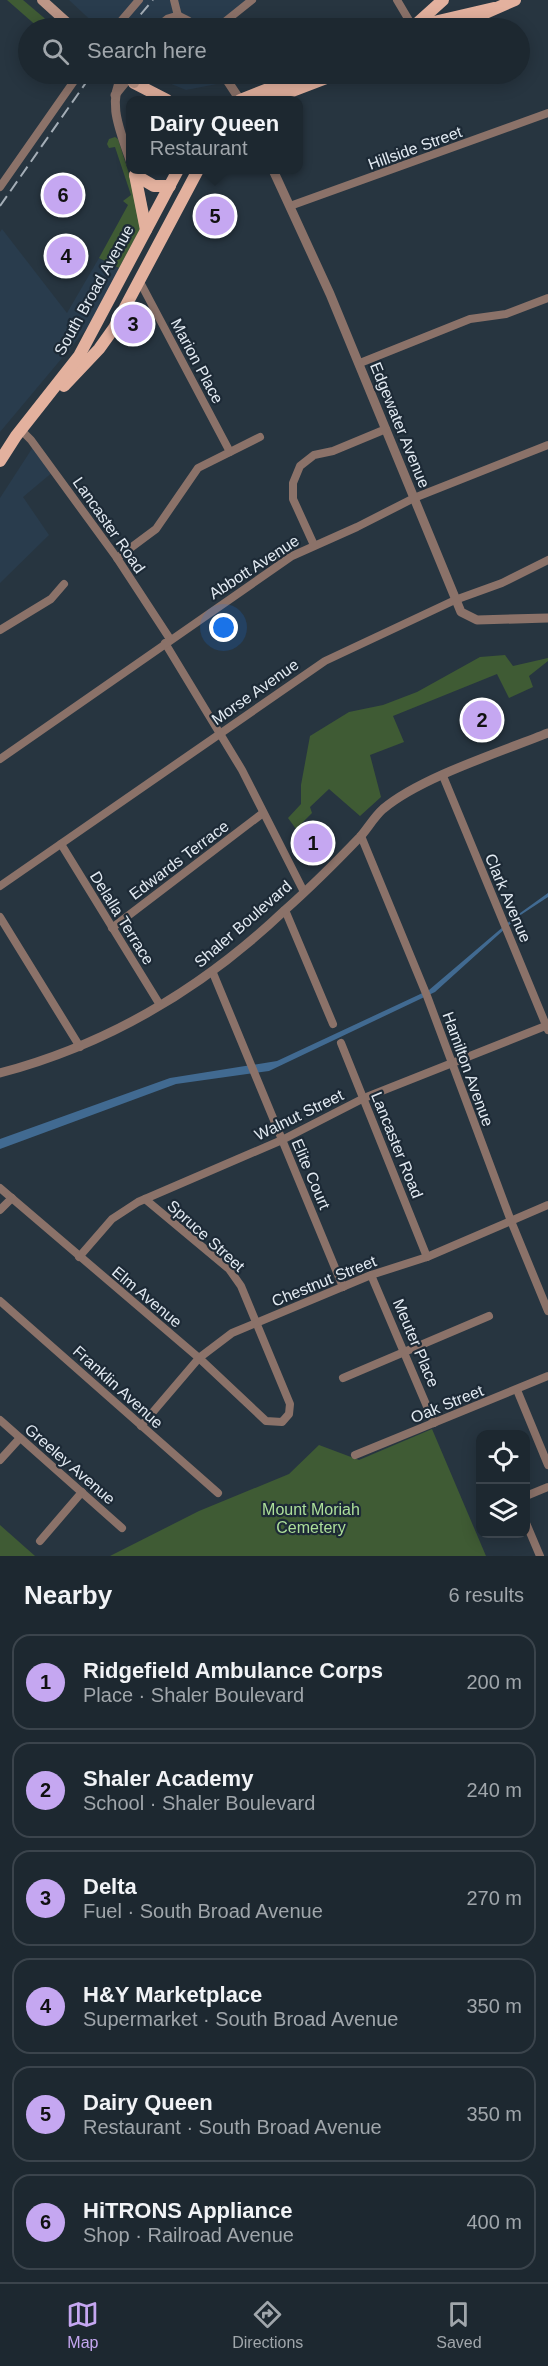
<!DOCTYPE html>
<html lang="en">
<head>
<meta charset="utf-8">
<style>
  :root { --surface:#1d2830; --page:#2a343c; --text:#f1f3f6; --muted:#a0a6ab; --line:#3b444c; --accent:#c5a7f1 }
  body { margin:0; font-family:Arial,sans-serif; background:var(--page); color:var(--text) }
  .controls { position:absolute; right:18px; bottom:18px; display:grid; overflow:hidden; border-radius:12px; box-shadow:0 3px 15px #0003 }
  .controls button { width:54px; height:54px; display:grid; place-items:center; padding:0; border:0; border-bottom:2px solid var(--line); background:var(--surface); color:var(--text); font:30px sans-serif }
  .you { position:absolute; left:224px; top:628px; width:21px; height:21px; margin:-15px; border:4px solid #fff; border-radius:50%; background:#1a73e8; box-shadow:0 0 0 9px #1a73e833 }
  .badge { display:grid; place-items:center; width:39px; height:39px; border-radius:50%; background:var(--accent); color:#111; font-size:20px; font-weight:700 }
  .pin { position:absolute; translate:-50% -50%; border:3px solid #fff; box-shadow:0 2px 6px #0006 }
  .popup { position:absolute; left:126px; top:96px; width:177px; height:78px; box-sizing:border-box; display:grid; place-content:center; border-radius:12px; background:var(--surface); filter:drop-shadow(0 2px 4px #0005); font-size:20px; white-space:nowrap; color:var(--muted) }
  .popup b { font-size:22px; color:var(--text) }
  .popup::after { content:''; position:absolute; left:50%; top:100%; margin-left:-12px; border:12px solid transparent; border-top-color:var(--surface) }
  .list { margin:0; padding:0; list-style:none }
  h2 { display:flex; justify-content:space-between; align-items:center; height:78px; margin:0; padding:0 24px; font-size:26px }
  h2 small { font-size:20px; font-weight:400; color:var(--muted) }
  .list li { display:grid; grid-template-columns:39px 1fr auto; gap:18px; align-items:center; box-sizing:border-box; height:96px; margin:0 12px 12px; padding:0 12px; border:2px solid var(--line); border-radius:18px }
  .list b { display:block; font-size:22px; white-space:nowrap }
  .list p { margin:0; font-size:20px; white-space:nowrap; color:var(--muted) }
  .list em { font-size:20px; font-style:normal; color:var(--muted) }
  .icon { flex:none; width:33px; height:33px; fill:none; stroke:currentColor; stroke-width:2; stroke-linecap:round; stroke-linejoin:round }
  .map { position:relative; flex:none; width:548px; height:1556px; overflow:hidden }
  .search { position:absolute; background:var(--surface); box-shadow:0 3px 15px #0003; left:18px; right:18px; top:18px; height:66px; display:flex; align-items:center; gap:15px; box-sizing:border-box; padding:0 21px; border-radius:33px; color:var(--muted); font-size:22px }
  .sheet { height:726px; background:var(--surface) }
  nav { display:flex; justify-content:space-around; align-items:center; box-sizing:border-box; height:84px; border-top:2px solid var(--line); background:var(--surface); font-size:16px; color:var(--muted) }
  nav a { display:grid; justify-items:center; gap:3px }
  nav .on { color:var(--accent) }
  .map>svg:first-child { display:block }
  .built { fill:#293c4d }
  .green { fill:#3f5b34 }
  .water { fill:#416a91 }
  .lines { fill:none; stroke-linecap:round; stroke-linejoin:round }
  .minor { stroke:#8b7269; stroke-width:8 }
  .tertiary { stroke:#8b7269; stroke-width:9 }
  .secondary { stroke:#bd9687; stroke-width:10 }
  .primary { stroke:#e3b19e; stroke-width:12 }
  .rail { stroke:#a4aeb7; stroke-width:2; stroke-dasharray:12 6; stroke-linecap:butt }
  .secondary-bridge { stroke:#bd9687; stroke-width:10 }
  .labels { text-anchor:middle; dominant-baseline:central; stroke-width:4.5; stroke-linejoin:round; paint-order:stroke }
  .street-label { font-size:16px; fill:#e2eaf2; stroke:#1d2a36 }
  .park-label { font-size:16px; fill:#addf9a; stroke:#1d2a36 }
</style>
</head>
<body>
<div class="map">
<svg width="548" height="1556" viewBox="0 0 548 1556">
  <rect width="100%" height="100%" fill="#273540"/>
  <!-- built -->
  <g class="built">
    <polygon points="69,0 253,0 220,28 99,28"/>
    <polygon points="147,74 221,74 227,82 186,90"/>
    <polygon points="2,229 67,313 99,258 120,269 88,327 0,432 0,232"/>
    <polygon points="35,444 54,471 23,497 49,535 0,583 0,498"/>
  </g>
  <!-- green -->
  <g class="green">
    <polygon points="7,0 23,0 56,28 39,28"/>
    <polygon points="115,137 118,139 141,212 140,229 119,268 99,258 128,205 123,201 131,195 115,147 109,148 107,144 109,139"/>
    <polygon points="505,655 513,666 548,658 548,661 529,676 533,687 509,698 497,674 393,716 404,742 370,755 381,797 360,816 329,789 310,807 312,813 296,829 288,818 301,804 301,785 310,736 349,712 383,705 417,692 480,657"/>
    <polygon points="432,1429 486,1556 110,1556 199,1511 289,1474 319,1445 359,1460"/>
    <polygon points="0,1525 35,1556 0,1556"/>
  </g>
  <!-- water -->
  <polygon class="water" points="548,893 548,897 519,916 435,992 269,1071 176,1084 0,1149 0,1139 170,1078 277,1061 429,990 516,916"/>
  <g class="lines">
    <!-- minor -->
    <g class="minor">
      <polyline points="174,0 178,16"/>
      <polyline points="397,0 413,27"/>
      <polyline points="115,28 139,0"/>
      <polyline points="217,28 252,0"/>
      <polyline points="0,187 79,74"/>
      <polyline points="290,206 548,113"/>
      <polyline points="140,282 230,452"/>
      <polyline points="360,363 470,319 506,314 548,298"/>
      <polyline points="21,430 31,440 117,558 170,639"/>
      <polyline points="314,545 293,499 293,483 300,466 314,455 333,451 386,429"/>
      <polyline points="117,558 156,529 198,468 260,437"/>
      <polyline points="0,630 51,599 64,584"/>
      <polyline points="165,643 242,770 304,892"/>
      <polyline points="0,759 292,556 357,527 414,498 548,445"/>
      <polyline points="443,776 548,1030"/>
      <polyline points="361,836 427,996 511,1221 548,1311"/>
      <polyline points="61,844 160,1005"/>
      <polyline points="0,886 325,661 455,600 502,583 548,560"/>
      <polyline points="285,910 333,1024"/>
      <polyline points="0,917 80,1047"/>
      <polyline points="112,928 263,813"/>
      <polyline points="213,973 343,1287"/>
      <polyline points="341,1043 427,1257"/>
      <polyline points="0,1188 199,1358 266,1421 282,1422 289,1414 290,1404 241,1286 229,1269 145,1199"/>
      <polyline points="0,1210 12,1198"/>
      <polyline points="79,1257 112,1219 138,1202 282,1140 364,1098 548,1025"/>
      <polyline points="371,1275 434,1423"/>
      <polyline points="0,1301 218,1493"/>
      <polyline points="343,1378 489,1316"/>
      <polyline points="517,1390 548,1465"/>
      <polyline points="0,1420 122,1528"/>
      <polyline points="141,1426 199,1358 232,1333 371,1275 427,1257 548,1205"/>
      <polyline points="355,1455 548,1376"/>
      <polyline points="0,1460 20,1438"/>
      <polyline points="526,1496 548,1487"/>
      <polyline points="526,1523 540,1556"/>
      <polyline points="40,1541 82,1492"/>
    </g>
    <!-- tertiary -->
    <g class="tertiary">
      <polyline points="157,28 168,19 178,16 188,21 192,28"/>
      <path d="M123 74C106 104 121 132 131 163"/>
      <polyline points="223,74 240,100"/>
      <polyline points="115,95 132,74"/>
      <polyline points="273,170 330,294 461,612 477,620 548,618"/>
      <path d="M0 1073C110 1044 203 988 285 910 311 887 336 862 360 837 368 828 374 817 383 809 421 777 501 752 548 733"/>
    </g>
    <!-- secondary -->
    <polyline class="secondary" points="42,0 73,28"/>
    <!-- primary -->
    <g class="primary">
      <polyline points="408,28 494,8"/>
      <polyline points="412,28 443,0"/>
      <polyline points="451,28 515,0"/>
      <polyline points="134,83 167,100"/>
      <polyline points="240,100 306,74"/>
      <polyline points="269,100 337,74"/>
      <polyline points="135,175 146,230"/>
      <polyline points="135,175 154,186 170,186"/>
      <polyline points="64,386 99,349 114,328 198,170"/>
      <polyline points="0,461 16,436 79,356 178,170"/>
    </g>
    <!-- rail -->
    <g class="rail">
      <polyline points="129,28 153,0"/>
      <polyline points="0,206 92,74"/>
    </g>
    <!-- secondary-bridge -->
    <polyline class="secondary-bridge" points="123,74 134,83"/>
  </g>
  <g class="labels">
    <!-- street labels -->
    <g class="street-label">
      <text transform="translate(415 148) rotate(-20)">Hillside Street</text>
      <text transform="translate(94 290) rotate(-61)">South Broad Avenue</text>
      <text transform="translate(197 361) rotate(62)">Marion Place</text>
      <text transform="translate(400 425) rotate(68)">Edgewater Avenue</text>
      <text transform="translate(109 525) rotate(55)">Lancaster Road</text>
      <text transform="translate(254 567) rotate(-33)">Abbott Avenue</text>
      <text transform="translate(255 692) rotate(-35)">Morse Avenue</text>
      <text transform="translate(179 860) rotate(-37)">Edwards Terrace</text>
      <text transform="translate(508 898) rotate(67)">Clark Avenue</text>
      <text transform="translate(122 918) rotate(58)">Delalla Terrace</text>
      <text transform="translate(243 924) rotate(-41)">Shaler Boulevard</text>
      <text transform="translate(468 1069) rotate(70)">Hamilton Avenue</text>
      <text transform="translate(299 1115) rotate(-26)">Walnut Street</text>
      <text transform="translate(397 1145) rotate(68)">Lancaster Road</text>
      <text transform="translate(311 1174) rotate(67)">Elite Court</text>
      <text transform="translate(206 1236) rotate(42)">Spruce Street</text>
      <text transform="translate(324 1281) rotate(-22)">Chestnut Street</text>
      <text transform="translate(147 1297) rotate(40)">Elm Avenue</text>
      <text transform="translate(416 1343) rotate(67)">Meuter Place</text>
      <text transform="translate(118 1387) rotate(42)">Franklin Avenue</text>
      <text transform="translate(447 1404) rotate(-22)">Oak Street</text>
      <text transform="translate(70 1464) rotate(41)">Greeley Avenue</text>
    </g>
    <!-- park labels -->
    <g class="park-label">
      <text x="311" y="1509">Mount Moriah<tspan x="311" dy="18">Cemetery</tspan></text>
    </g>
  </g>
</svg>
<div class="controls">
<button><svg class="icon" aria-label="locate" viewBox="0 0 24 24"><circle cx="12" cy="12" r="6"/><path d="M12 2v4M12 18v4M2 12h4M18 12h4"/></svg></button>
<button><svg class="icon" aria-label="layers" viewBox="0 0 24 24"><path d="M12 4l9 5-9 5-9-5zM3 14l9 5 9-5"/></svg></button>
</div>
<div class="you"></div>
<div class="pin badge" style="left:313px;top:843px">1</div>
<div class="pin badge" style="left:482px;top:720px">2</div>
<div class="pin badge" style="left:133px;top:324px">3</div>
<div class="pin badge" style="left:66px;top:256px">4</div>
<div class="pin badge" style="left:215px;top:216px">5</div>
<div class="popup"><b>Dairy Queen</b>Restaurant</div>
<div class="pin badge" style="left:63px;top:195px">6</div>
<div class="search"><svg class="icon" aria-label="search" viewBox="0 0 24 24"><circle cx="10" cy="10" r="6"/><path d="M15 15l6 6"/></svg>Search here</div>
</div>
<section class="sheet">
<h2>Nearby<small>6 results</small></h2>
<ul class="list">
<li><span class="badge">1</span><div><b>Ridgefield Ambulance Corps</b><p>Place · Shaler Boulevard</p></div><em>200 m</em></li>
<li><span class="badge">2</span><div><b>Shaler Academy</b><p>School · Shaler Boulevard</p></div><em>240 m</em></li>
<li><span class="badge">3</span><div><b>Delta</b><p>Fuel · South Broad Avenue</p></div><em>270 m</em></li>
<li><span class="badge">4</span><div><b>H&amp;Y Marketplace</b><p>Supermarket · South Broad Avenue</p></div><em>350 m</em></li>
<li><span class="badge">5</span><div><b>Dairy Queen</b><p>Restaurant · South Broad Avenue</p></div><em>350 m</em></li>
<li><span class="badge">6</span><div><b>HiTRONS Appliance</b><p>Shop · Railroad Avenue</p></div><em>400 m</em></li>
</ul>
</section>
<nav>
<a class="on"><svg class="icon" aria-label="map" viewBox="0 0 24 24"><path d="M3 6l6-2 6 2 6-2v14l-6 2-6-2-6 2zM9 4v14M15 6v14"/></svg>Map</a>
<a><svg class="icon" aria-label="directions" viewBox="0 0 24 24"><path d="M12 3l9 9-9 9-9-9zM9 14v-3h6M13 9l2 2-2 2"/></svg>Directions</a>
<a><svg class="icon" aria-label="saved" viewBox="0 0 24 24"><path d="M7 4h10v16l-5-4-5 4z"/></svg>Saved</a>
</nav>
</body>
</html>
